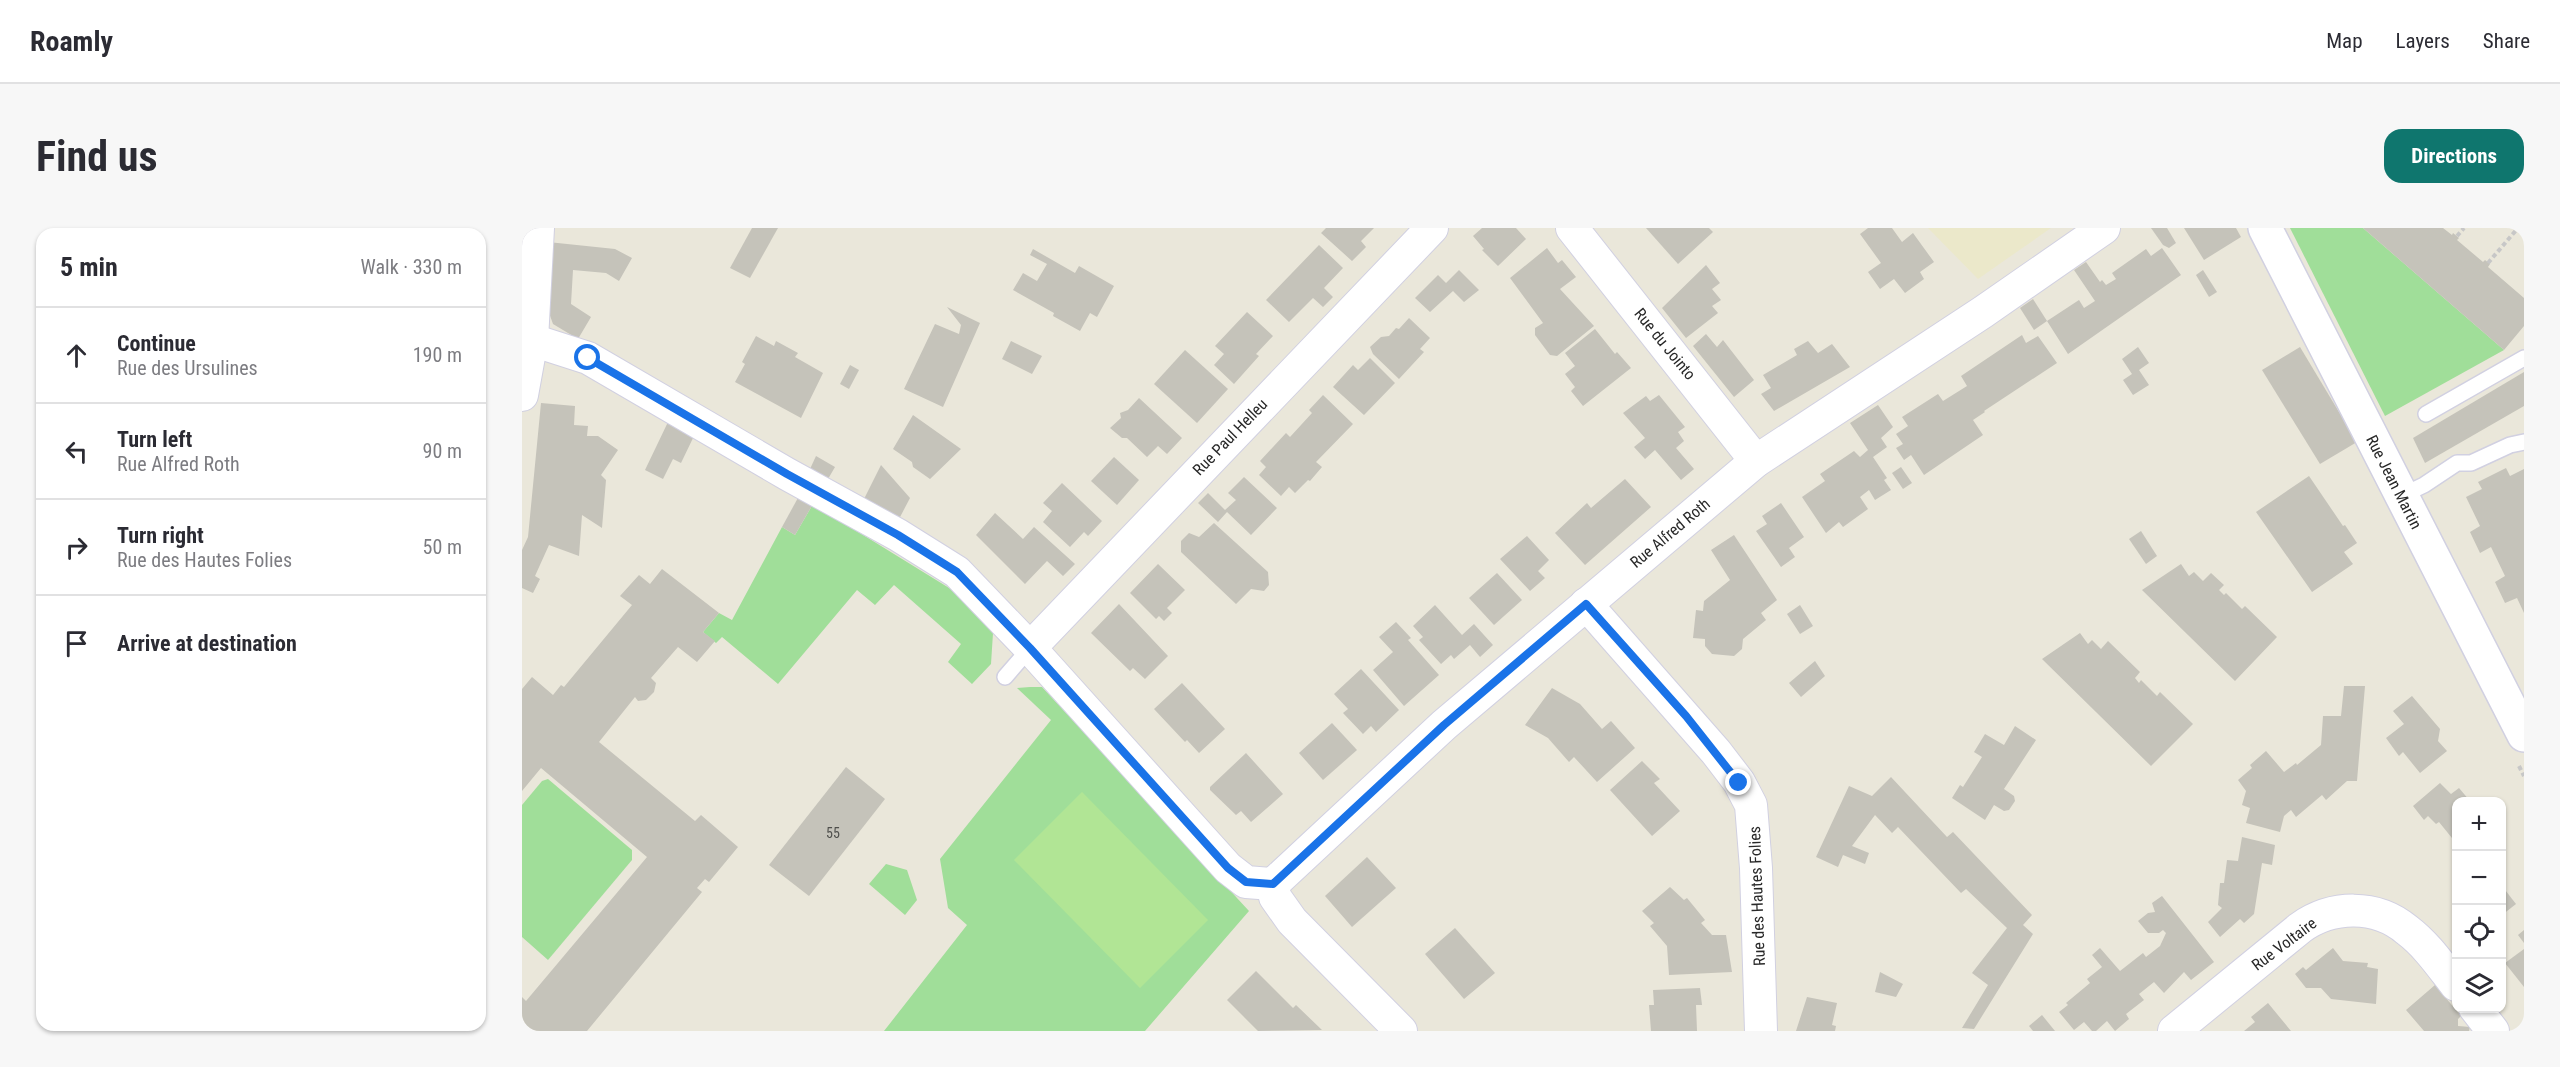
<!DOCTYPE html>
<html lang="en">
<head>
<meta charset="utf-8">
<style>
  :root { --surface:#fff; --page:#f7f7f7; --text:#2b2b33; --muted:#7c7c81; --line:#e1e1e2; --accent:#0f766e }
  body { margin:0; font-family:"Roboto Condensed",sans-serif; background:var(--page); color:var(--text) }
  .controls { position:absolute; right:18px; bottom:18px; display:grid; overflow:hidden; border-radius:12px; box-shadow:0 2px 4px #0004 }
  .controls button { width:54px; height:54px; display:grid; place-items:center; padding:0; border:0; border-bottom:2px solid var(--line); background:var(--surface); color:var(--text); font:30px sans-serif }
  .stop { position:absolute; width:18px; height:18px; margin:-14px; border:4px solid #1a73e8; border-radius:50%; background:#fff }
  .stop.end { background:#1a73e8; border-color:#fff; box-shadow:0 2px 6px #0008 }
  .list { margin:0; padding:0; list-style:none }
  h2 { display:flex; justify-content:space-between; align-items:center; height:78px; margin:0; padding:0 24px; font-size:26px }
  h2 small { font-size:20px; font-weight:400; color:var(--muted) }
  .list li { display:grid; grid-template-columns:39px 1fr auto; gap:18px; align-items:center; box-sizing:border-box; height:96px; padding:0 24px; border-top:2px solid var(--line) }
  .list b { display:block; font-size:22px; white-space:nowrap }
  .list p { margin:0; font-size:20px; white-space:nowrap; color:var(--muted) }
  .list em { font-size:20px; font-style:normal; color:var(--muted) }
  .icon { flex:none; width:33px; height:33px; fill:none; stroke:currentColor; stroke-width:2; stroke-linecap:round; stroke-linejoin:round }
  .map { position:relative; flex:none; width:2002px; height:803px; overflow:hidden; border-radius:18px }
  header { display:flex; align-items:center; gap:36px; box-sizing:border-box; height:84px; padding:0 30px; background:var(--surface); border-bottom:2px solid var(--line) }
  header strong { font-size:28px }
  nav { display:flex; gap:33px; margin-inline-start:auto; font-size:21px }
  .intro { display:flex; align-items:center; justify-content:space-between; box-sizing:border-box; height:144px; padding:0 36px }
  h1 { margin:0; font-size:42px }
  .button { padding:15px 27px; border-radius:18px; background:var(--accent); color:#fff; font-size:21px; font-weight:700 }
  main { display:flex; gap:36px; padding:0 36px }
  aside { flex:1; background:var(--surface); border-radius:18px; box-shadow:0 2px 4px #0004 }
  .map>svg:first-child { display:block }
  .education { fill:#ebe8ca }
  .green { fill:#a0de99 }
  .pitch { fill:#b1e595 }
  .building { fill:#c5c3ba }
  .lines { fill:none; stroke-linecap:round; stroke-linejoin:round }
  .lane-casing { stroke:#d1d0e1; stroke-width:18 }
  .street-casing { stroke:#d1d0e1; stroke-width:34 }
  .secondary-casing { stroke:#d1d0e1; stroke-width:36 }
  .path { stroke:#c7c7c7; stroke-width:4; stroke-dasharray:4.5 3; stroke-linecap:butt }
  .lane { stroke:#fff; stroke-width:15 }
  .street { stroke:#fff; stroke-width:32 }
  .secondary { stroke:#fff; stroke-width:33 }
  .route { stroke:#1a73e8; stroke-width:8 }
  .labels { text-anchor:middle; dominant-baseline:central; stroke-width:4.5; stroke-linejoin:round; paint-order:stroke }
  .number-label { font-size:14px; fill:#4f4f4c }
  .street-label { font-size:16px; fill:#282828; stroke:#fff }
</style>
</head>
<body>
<header>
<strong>Roamly</strong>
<nav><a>Map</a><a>Layers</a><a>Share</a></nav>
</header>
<div class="intro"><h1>Find us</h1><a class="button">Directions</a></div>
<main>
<aside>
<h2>5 min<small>Walk · 330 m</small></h2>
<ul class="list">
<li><svg class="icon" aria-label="ahead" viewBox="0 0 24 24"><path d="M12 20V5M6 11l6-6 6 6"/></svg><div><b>Continue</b><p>Rue des Ursulines</p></div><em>190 m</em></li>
<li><svg class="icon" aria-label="left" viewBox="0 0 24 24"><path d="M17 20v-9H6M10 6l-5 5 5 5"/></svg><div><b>Turn left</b><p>Rue Alfred Roth</p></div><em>90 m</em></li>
<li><svg class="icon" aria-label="right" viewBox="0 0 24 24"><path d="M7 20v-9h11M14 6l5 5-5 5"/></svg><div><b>Turn right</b><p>Rue des Hautes Folies</p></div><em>50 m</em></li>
<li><svg class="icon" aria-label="arrive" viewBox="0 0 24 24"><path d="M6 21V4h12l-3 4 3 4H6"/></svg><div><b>Arrive at destination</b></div></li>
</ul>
</aside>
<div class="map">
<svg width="2002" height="803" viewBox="0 0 2002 803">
  <rect width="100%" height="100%" fill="#eae7da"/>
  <!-- education -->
  <polygon class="education" points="1406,0 1529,0 1456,51"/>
  <!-- green -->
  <g class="green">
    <polygon points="1768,0 1841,0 1982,122 1863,188"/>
    <polygon points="291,276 432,363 471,405 469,436 450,456 426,434 439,416 372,357 353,377 335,362 256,456 200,409 194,415 181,404 197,385 210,392 260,299 273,307"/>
    <polygon points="508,459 520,459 727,683 623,803 362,803 445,697 426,680 418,631 529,492 495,460"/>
    <polygon points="26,551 110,622 110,632 26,732 0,709 0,577 20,553"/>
    <polygon points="364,636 385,642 395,672 383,687 347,656"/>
  </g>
  <!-- pitch -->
  <polygon class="pitch" points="560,564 686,692 618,760 492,632"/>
  <!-- building -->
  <g class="building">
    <polygon points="230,0 256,0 228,50 208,40"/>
    <polygon points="804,0 852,0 839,13 844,19 830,33 799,5"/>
    <polygon points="960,0 994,0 1004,11 976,38 960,22 962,21 951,8"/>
    <polygon points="1124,0 1187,0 1191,4 1156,36"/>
    <polygon points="1346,0 1370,0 1380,14 1391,5 1412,34 1398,44 1402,51 1383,65 1372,51 1358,61 1346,44 1359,35 1338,6"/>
    <polygon points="1629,0 1645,0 1654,15 1647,20 1641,17"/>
    <polygon points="1662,0 1714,0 1719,9 1682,32"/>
    <polygon points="1841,0 1921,0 1930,7 1931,5 1937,10 1935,12 1961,34 1963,32 1968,36 1966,39 2002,70 2002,98 1982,122"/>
    <polygon points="26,14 93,21 110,30 97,53 84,45 51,42 49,76 69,89 56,111 31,96 26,82"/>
    <polygon points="797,17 821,40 802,60 811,69 801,79 791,70 767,94 744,72"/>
    <polygon points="1025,20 1036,35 1040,32 1054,49 1038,61 1072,98 1035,128 1028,127 1013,107 1013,100 1021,95 988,50"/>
    <polygon points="1640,20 1659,47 1546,126 1525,93 1557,72 1562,80 1573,73 1552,42 1564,34 1578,54 1580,52 1584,57 1594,51 1590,45 1624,21 1629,28"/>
    <polygon points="511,21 553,45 557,38 592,58 575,89 568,85 558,103 531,88 532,85 491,62 501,45 515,53 525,36 508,27"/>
    <polygon points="1184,37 1198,55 1190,61 1199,72 1190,78 1196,85 1164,110 1140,80"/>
    <polygon points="937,42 957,62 942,74 931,63 908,84 893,70 916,47 924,55"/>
    <polygon points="1681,42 1695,64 1687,69 1674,47"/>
    <polygon points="1511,71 1525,93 1512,102 1498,80"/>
    <polygon points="425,79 458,95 421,179 382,161 413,96 437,106 439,97"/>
    <polygon points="725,84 751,108 734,126 737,128 712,156 692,137 702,126 693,118"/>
    <polygon points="887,90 908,110 898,121 902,124 877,151 851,126 848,119 859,109 867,108 874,100 877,101"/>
    <polygon points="1073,101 1093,126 1095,124 1109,140 1061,178 1049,163 1053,159 1043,146 1053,138 1043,125"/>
    <polygon points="1184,106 1195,119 1201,112 1232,152 1212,169 1171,118"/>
    <polygon points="1500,107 1504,115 1516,108 1535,135 1462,183 1463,184 1451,192 1461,207 1402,247 1389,227 1382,232 1374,220 1381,216 1374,206 1386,198 1380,189 1416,166 1421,173 1445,158 1439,148"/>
    <polygon points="234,108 252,118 254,113 276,125 273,129 301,145 279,190 213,154 223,136 220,134"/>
    <polygon points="489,113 520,128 510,146 480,131"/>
    <polygon points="1286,113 1296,125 1310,116 1328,139 1252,183 1239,166 1249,160 1241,147 1275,127 1272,121"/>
    <polygon points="1616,119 1627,135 1617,142 1627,157 1611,167 1601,152 1610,146 1600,131"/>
    <polygon points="1778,119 1835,214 1798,236 1740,142"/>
    <polygon points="663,122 706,161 675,195 632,156"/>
    <polygon points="848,130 873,155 842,187 811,159 831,137 836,142"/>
    <polygon points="328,137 337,142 327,161 318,156"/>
    <polygon points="2002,144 2002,178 1903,235 1891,210"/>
    <polygon points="801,167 831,196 794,234 800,239 788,253 786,252 773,265 767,259 759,268 737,247 744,239 738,233 764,205 768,209 790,185 787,182"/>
    <polygon points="1137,167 1163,199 1156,204 1162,213 1154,220 1172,241 1159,252 1133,222 1123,231 1112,219 1123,210 1101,185 1124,168 1128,173"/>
    <polygon points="617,170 660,210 645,226 636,218 625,229 605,210 600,210 588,200 599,190 598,185 606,182"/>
    <polygon points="19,175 53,178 52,197 66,198 65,208 76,208 96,222 79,247 84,252 80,300 60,287 57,328 27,317 13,348 18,351 11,365 0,360 0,322 6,309"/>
    <polygon points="1356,177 1371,199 1359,210 1365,219 1351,229 1365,250 1362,252 1369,262 1353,272 1347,262 1338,269 1346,281 1321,299 1317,294 1304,305 1280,269 1303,253 1298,246 1332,223 1338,229 1346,222 1328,195"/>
    <polygon points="391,187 439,221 408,251 391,239 390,234 371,221"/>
    <polygon points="146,194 172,208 159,235 151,231 141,251 123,242"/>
    <polygon points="294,228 313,239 306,251 288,241"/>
    <polygon points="592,229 617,252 595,277 569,253"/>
    <polygon points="359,237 388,270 377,291 342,271"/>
    <polygon points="1379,239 1390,255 1381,261 1370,245"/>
    <polygon points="1984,240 1988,248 2002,241 2002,385 1995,370 1983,375 1973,354 1983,348 1969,319 1958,325 1948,304 1958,298 1944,269 1960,261 1956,254"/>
    <polygon points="1787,248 1821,298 1823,297 1835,315 1822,324 1831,336 1790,364 1734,284"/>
    <polygon points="722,249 755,280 729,307 705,284 696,294 676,275 686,265 703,282 714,272 706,265"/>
    <polygon points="1103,251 1129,279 1063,337 1033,305 1065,275 1069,280"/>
    <polygon points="540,255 580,293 566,308 562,304 548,319 521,294 530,283 521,275"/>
    <polygon points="277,268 291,276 273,307 260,299"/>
    <polygon points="1259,275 1282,309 1267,320 1273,329 1259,339 1234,303 1245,296 1240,288"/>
    <polygon points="473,285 501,311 512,299 553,336 541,348 525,333 503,356 454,307"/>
    <polygon points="692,295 746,344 747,357 742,363 729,361 714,376 659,324 659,313 667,305 677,309"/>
    <polygon points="1619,303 1635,328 1624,336 1607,311"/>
    <polygon points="1212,307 1255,372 1239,385 1244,392 1221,411 1220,421 1212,428 1190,426 1183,418 1183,411 1171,410 1174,382 1181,383 1182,373 1208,352 1189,322"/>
    <polygon points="1005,308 1027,332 1016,343 1023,350 1008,363 978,331"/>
    <polygon points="636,336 663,362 645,380 650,385 642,393 637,388 634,391 608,365"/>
    <polygon points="1659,336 1667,348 1672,344 1681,353 1689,345 1702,357 1697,362 1702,367 1704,365 1720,381 1723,378 1755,409 1713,453 1620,362"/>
    <polygon points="140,341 197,385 181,404 193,413 175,434 156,419 129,450 134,455 132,464 124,472 116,473 113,469 77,514 173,593 179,587 216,619 187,654 183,651 175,660 180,664 65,803 0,803 0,769 4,773 125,629 19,540 0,563 0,461 10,449 31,467 39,457 42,459 110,377 98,368 117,347 128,356"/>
    <polygon points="975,345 1000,372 972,397 947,370"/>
    <polygon points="597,376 646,428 623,451 611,440 608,443 569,405"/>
    <polygon points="913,377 940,407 952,396 971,417 958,429 948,417 932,431 929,427 919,436 897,412 901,409 891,398"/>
    <polygon points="1278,377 1291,398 1278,406 1265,386"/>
    <polygon points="874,394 889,410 886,412 917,447 882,478 851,442 871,424 857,409"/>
    <polygon points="1558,405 1566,416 1570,412 1579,421 1586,413 1618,444 1613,450 1617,455 1619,452 1635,468 1638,464 1671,496 1629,538 1520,431"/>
    <polygon points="1293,433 1303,448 1279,469 1267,455"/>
    <polygon points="839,441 877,482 854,504 849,498 841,506 821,485 826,481 812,466"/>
    <polygon points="660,455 703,501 677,525 665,512 663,514 632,481"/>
    <polygon points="1822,458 1843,458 1835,553 1825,553 1804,572 1800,567 1774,589 1769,582 1762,588 1758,604 1724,595 1728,580 1720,577 1724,563 1716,552 1730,540 1728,537 1744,523 1762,544 1774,535 1775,537 1799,517 1801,488 1819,488"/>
    <polygon points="1030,460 1058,476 1080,501 1089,493 1113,520 1075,554 1052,529 1047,534 1026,510 1003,497"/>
    <polygon points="1890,468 1918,501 1916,513 1925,523 1898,545 1881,524 1877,528 1864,510 1882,496 1871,483"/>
    <polygon points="810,495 835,522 801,552 777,525"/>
    <polygon points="1493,498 1514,512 1482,561 1492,568 1493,573 1487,582 1482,583 1472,577 1463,592 1430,570 1438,557 1441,559 1460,529 1452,524 1463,506 1482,517"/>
    <polygon points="724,525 761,566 729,594 719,583 714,587 688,562 688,559"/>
    <polygon points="1120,533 1138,551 1132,555 1158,583 1130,608 1088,562"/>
    <polygon points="324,539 363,571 287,668 247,637"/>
    <polygon points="1369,549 1425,609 1431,604 1510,687 1501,697 1511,706 1452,801 1440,800 1466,757 1450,745 1485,700 1444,661 1439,665 1376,599 1370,605 1353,587 1330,618 1347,625 1343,636 1321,627 1316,639 1294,629 1327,558 1350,568"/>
    <polygon points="1918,555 1929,566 1937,560 1948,573 1934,574 1934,615 1917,594 1914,596 1906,588 1902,592 1891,578"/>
    <polygon points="1720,609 1753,617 1750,637 1740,635 1732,686 1722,695 1718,691 1698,709 1686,694 1700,680 1696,677 1698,655 1702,655 1705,632 1716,633"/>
    <polygon points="845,629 874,660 830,699 803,668"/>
    <polygon points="1980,658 1994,676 1980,687"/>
    <polygon points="1148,659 1162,672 1165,670 1183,692 1179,695 1190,707 1204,707 1210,744 1147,747 1145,718 1128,698 1132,695 1120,683"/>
    <polygon points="1640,668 1692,734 1669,752 1662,744 1642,765 1632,754 1617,766 1622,772 1604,786 1607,791 1593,803 1585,793 1574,803 1570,803 1562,794 1552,802 1537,784 1546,777 1544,775 1568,755 1565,751 1580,739 1570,727 1578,720 1598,743 1621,725 1624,729 1638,718 1644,705 1641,702 1637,705 1626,705 1616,693 1626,685 1633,684 1630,675"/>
    <polygon points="933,700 973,745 942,771 903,726"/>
    <polygon points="2002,702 2002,715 1996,707"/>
    <polygon points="1811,720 1821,733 1846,735 1845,739 1856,741 1854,776 1809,771 1799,760 1784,760 1773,746 1781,739 1784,742"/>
    <polygon points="2002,721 2002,759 1983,735"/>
    <polygon points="734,743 771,780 774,777 800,802 736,803 705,772"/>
    <polygon points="1358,744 1381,756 1374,769 1353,764"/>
    <polygon points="1913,757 1939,788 1936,791 1936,798 1948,799 1947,803 1902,803 1884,782"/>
    <polygon points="1178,760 1180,777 1174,777 1175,803 1129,803 1127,777 1132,777 1131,762"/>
    <polygon points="1285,769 1315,775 1310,797 1314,798 1313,803 1274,803"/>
    <polygon points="1746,775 1769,803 1722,803 1733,794 1729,789"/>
    <polygon points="1520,787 1533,803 1511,803 1507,798"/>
  </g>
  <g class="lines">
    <!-- lane casing -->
    <g class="lane-casing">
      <g id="lane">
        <polyline points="1904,186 2002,130"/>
        <polyline points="1879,268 1902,257 1935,235 1949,235 1988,217 2002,214"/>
        <polyline points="483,449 508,420"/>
      </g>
    </g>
    <!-- street casing -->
    <g class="street-casing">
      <g id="street">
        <polyline points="1050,0 1234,233"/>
        <polyline points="10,112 66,130 265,246 376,307 435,344 508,420 706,640 724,654 751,656"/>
        <polyline points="0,167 10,112 16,0"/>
        <polyline points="1064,376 1194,524 1217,554 1229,577 1234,640 1239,803"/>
        <polyline points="508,420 910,0"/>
        <polyline points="751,656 922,497 1234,233 1461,84 1582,0"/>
        <polyline points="751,656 753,669 770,693 879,803"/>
        <polyline points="1953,780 1971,803"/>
        <path d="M1652 803 1778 700C1810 677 1854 676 1885 702 1905 717 1919 738 1934 757"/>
      </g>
    </g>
    <!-- secondary casing -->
    <g class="secondary-casing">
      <polyline id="secondary" points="1743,0 2002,507"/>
    </g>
    <!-- path -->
    <g class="path">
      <polyline points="1935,8 1942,0"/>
      <polyline points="1966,35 1996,0"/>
      <polyline points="1997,538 2002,548"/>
    </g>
    <!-- lane -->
    <use href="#lane" class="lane"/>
    <!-- street -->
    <use href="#street" class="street"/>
    <!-- secondary -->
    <use href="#secondary" class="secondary"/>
  </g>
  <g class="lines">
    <!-- route -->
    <polyline class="route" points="66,130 265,246 376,307 435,344 508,420 706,640 724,654 751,656 922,497 1064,376 1164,488 1217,555"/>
  </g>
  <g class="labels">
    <!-- number labels -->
    <g class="number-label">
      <text x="311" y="605">55</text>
    </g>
    <!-- street labels -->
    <g class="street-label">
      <text transform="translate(1143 116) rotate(51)">Rue du Jointo</text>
      <text transform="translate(708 209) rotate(-46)">Rue Paul Helleu</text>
      <text transform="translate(1872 254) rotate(63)">Rue Jean Martin</text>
      <text transform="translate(1148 305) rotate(-40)">Rue Alfred Roth</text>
      <text transform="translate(1235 668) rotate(-92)">Rue des Hautes Folies</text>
      <text transform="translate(1762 716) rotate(-37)">Rue Voltaire</text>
    </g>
  </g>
</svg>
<div class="controls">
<button>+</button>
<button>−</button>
<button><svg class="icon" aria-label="locate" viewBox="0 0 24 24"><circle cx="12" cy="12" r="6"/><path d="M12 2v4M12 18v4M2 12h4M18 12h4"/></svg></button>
<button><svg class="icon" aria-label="layers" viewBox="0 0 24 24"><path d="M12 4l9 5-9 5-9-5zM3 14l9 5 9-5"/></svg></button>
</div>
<div class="stop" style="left:66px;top:130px"></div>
<div class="stop end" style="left:1217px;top:555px"></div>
</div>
</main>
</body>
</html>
